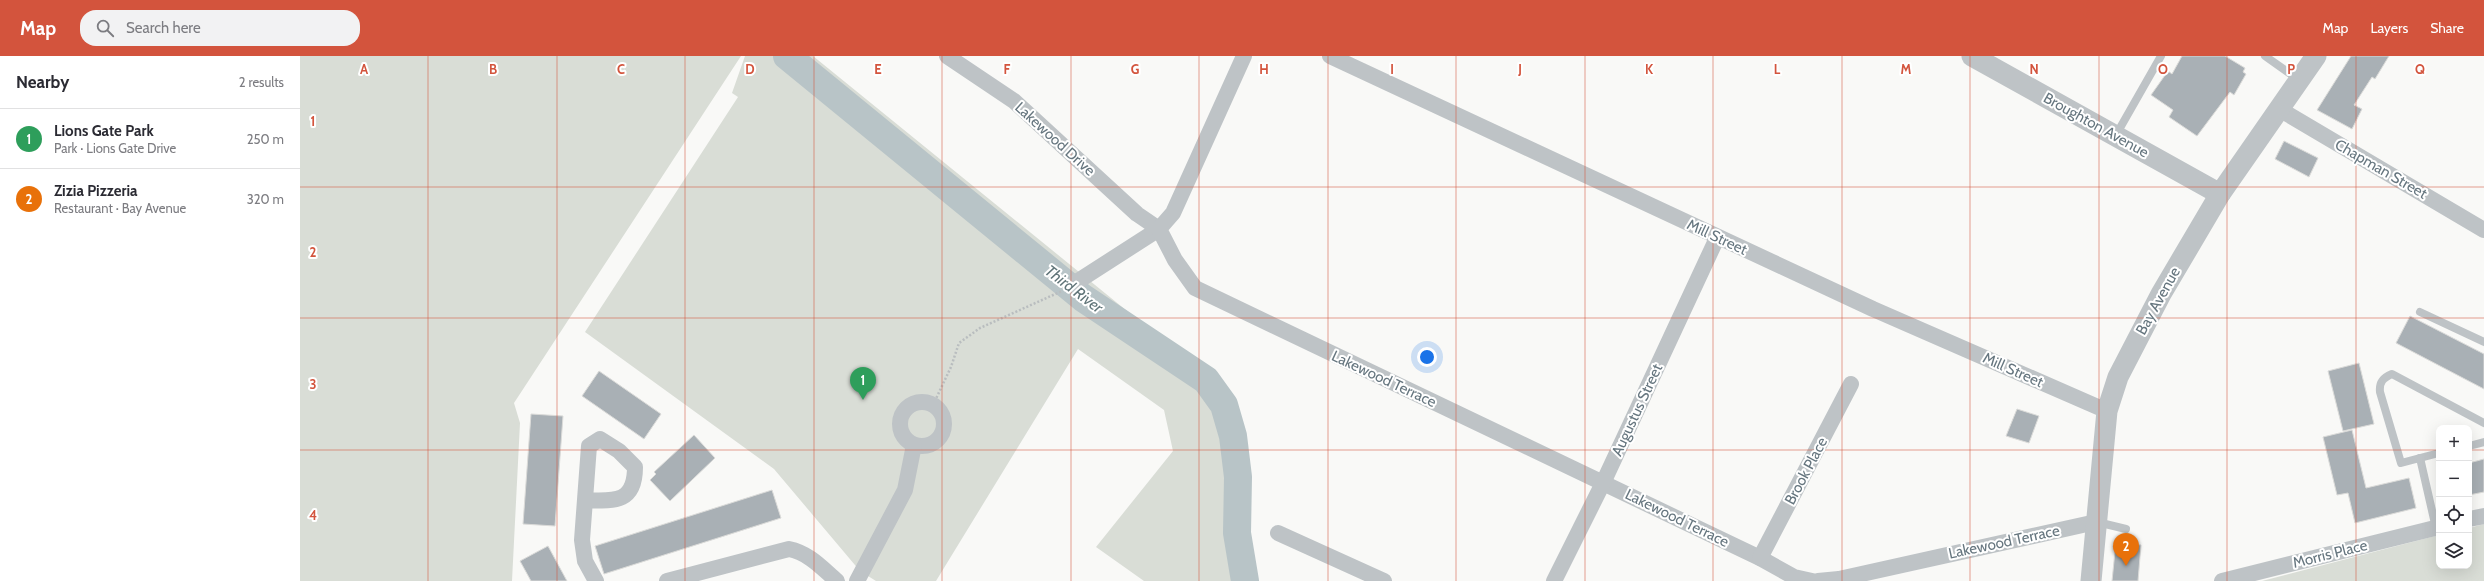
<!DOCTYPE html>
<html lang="en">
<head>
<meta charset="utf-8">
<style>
  :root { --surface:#fff; --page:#f2f2f3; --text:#2b2b33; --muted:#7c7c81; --line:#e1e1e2; --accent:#d3543d }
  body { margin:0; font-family:Cabin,sans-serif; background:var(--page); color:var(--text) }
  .controls { position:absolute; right:12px; bottom:12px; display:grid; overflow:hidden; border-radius:8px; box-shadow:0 4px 16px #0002 }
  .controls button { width:36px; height:36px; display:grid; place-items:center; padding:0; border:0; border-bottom:1px solid var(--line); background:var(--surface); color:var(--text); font:20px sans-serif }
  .you { position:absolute; left:1127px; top:301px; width:14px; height:14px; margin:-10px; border:3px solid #fff; border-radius:50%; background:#1a73e8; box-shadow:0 0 0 6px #1a73e833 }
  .badge { display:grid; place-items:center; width:26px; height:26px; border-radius:50%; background:var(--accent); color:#fff; font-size:13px; font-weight:700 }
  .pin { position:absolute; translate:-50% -33px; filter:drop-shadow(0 1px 2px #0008) }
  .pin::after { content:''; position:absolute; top:21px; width:14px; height:12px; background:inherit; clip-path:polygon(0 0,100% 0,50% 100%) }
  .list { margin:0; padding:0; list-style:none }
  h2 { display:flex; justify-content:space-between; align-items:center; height:52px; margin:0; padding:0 16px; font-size:17px }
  h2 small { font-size:13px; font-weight:400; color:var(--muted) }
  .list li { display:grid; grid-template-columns:26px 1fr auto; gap:12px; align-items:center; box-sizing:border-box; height:60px; padding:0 16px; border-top:1px solid var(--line) }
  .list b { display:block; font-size:15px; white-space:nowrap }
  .list p { margin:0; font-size:13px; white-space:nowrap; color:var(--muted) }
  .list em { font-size:13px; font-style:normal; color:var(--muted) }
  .icon { flex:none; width:22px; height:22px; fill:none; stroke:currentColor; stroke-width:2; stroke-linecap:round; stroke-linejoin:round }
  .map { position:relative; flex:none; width:2184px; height:525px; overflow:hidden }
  header { display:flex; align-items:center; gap:24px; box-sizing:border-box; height:56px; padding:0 20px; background:var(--accent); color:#fff }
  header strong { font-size:19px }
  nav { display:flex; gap:22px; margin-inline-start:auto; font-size:14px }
  .search { width:280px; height:36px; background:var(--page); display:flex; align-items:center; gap:10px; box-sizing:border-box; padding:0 14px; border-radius:16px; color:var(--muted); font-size:15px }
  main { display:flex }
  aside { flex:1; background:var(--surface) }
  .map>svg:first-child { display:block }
  .green { fill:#d9ddd6 }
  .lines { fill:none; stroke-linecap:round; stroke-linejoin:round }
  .river { stroke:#b8c4c7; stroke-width:28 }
  .building { fill:#a9b0b5; stroke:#dbdbd9 }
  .path { stroke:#b9bdbf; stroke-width:2.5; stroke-dasharray:2 2; stroke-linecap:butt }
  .service { stroke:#bec3c6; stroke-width:8 }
  .minor { stroke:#bec3c6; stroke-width:16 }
  .tertiary { stroke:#bec3c6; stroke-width:21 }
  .grid { fill:none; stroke:#d3543d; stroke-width:1; stroke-opacity:0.55 }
  .labels { text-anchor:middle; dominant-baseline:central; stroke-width:4; stroke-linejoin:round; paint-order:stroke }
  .street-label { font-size:15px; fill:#66767f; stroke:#fff }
  .water-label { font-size:16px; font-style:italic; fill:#617579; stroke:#fff }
  .grid-label { font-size:13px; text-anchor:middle; font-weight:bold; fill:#d3543d; stroke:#fff; stroke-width:4; stroke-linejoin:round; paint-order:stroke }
</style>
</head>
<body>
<header>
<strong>Map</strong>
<div class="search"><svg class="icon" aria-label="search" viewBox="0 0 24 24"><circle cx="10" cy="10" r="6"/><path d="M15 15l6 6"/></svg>Search here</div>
<nav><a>Map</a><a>Layers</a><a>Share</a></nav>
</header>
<main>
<aside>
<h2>Nearby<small>2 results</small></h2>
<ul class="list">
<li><span class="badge" style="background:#2e9e5b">1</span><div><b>Lions Gate Park</b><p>Park · Lions Gate Drive</p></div><em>250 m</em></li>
<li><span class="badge" style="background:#e8710a">2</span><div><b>Zizia Pizzeria</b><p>Restaurant · Bay Avenue</p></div><em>320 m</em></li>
</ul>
</aside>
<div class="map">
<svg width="2184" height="525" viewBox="0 0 2184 525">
  <rect width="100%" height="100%" fill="#f9f9f7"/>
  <!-- green -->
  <g class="green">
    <polygon points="0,0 441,0 214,347 220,367 212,525 0,525"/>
    <polygon points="445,0 513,0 933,341 956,525 844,525 796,491 873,395 864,354 778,293 636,525 576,525 560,515 474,413 285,276 438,41 432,37"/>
    <polygon points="2184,468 2184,525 1962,525 2139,479 2139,510 2169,510 2169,472"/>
  </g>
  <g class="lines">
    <!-- river -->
    <polyline class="river" points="487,0 783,242 906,324 924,349 933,380 938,421 937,477 945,525"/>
  </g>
  <!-- building -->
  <g class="building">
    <polygon points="1882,0 1925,0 1945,12 1943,16 1946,18 1934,39 1930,36 1897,80 1869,61 1873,54 1851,39 1868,15 1872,18"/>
    <polygon points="2051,0 2089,0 2075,23 2072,21 2054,49 2062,53 2052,73 2017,54"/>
    <polygon points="1984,85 2018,102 2009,121 1975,103"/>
    <polygon points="2110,260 2184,298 2184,333 2096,287"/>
    <polygon points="2059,307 2074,368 2043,375 2028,315"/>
    <polygon points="299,315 361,358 344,383 282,340"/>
    <polygon points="1717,353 1739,360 1729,387 1706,380"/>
    <polygon points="231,358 263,360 255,470 223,468"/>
    <polygon points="2052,374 2066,432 2109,422 2116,452 2055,467 2048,437 2037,439 2023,381"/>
    <polygon points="394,379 415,402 370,445 350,424 356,418 354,416"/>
    <polygon points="2184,403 2184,436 2169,439 2169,407"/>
    <polygon points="472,434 481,462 304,518 295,490"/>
    <polygon points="1821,487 1841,489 1838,525 1812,525 1815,495 1813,490"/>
    <polygon points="248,490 267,525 231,525 220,505"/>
  </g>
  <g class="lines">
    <!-- path -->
    <polyline class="path" points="633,349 651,311 659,287 680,272 762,235"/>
    <!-- service -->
    <g class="service">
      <polyline points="1965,0 1999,24"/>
      <polyline points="1816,79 1861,0"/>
      <polyline points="2120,256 2184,286"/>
      <polyline points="2169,390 2184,386"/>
      <path d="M2139 397 2101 407 2080 336C2079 326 2083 322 2092 318L2184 367"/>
      <polyline points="2120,402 2136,472"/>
      <polyline points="1797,466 1826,473"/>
    </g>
    <!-- minor -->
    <g class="minor">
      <polyline points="647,0 714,45 837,158 859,173 775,227"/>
      <polyline points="944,0 873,157 859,173 875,204 895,232 1460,502 1494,521 1512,525"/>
      <polyline points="1030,0 1573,253 1807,355"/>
      <polyline points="1979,53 2184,174"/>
      <circle cx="622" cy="368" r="22"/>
      <path d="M285 444C313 445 335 448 335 411L319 395 300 383 289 390 282 484 285 505 296 525"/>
      <polyline points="2169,463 2184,460"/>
      <polyline points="978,477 1084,525"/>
      <polyline points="1460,502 1551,328"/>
      <path d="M367 525 489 493C509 497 522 512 537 525"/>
      <polyline points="557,525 605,434 614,389"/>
      <polyline points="1254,525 1303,427 1417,182"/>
      <polyline points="1518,525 1539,523 1796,466"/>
      <polyline points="1922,525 2139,471"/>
    </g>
    <!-- tertiary -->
    <g class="tertiary">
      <polyline points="1672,0 1920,138"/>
      <polyline points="1791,525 1807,355 1818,321 1861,238 1920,138 2016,0"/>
    </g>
  </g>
  <!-- grid -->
  <path class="grid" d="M128 0V525M257 0V525M385 0V525M514 0V525M642 0V525M771 0V525M899 0V525M1028 0V525M1156 0V525M1285 0V525M1413 0V525M1542 0V525M1670 0V525M1799 0V525M1927 0V525M2056 0V525M0 131H2184M0 262H2184M0 394H2139M2169 394H2184"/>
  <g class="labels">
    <!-- street labels -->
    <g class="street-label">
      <text transform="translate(1796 69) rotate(29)">Broughton Avenue</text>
      <text transform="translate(755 83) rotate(42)">Lakewood Drive</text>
      <text transform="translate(2081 113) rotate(30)">Chapman Street</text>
      <text transform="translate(1417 181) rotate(25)">Mill Street</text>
      <text transform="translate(1858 245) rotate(-61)">Bay Avenue</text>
      <text transform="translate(1713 314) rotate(24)">Mill Street</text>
      <text transform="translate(1084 323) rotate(25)">Lakewood Terrace</text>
      <text transform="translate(1337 354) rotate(-65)">Augustus Street</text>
      <text transform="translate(1506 415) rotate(-62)">Brook Place</text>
      <text transform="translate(1377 462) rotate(26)">Lakewood Terrace</text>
      <text transform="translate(1704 486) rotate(-12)">Lakewood Terrace</text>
      <text transform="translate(2030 498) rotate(-14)">Morris Place</text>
    </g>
    <!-- water labels -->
    <g class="water-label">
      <text transform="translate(774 233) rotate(37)">Third River</text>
    </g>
  </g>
  <g class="grid-label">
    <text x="64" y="18">A</text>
    <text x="193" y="18">B</text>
    <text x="321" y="18">C</text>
    <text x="450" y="18">D</text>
    <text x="578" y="18">E</text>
    <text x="707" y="18">F</text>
    <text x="835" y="18">G</text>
    <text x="964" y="18">H</text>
    <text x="1092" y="18">I</text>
    <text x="1220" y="18">J</text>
    <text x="1349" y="18">K</text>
    <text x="1477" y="18">L</text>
    <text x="1606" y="18">M</text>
    <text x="1734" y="18">N</text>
    <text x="1863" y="18">O</text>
    <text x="1991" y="18">P</text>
    <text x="2120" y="18">Q</text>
    <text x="13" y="70">1</text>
    <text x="13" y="201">2</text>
    <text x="13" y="333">3</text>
    <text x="13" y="464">4</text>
  </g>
</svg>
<div class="controls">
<button>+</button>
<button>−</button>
<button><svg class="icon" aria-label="locate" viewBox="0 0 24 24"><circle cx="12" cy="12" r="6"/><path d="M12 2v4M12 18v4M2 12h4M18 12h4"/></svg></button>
<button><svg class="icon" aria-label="layers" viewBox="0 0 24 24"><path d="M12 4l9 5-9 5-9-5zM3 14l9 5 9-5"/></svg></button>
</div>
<div class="you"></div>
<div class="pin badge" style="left:563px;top:344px;background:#2e9e5b">1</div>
<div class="pin badge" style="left:1826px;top:510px;background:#e8710a">2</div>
</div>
</main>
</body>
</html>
